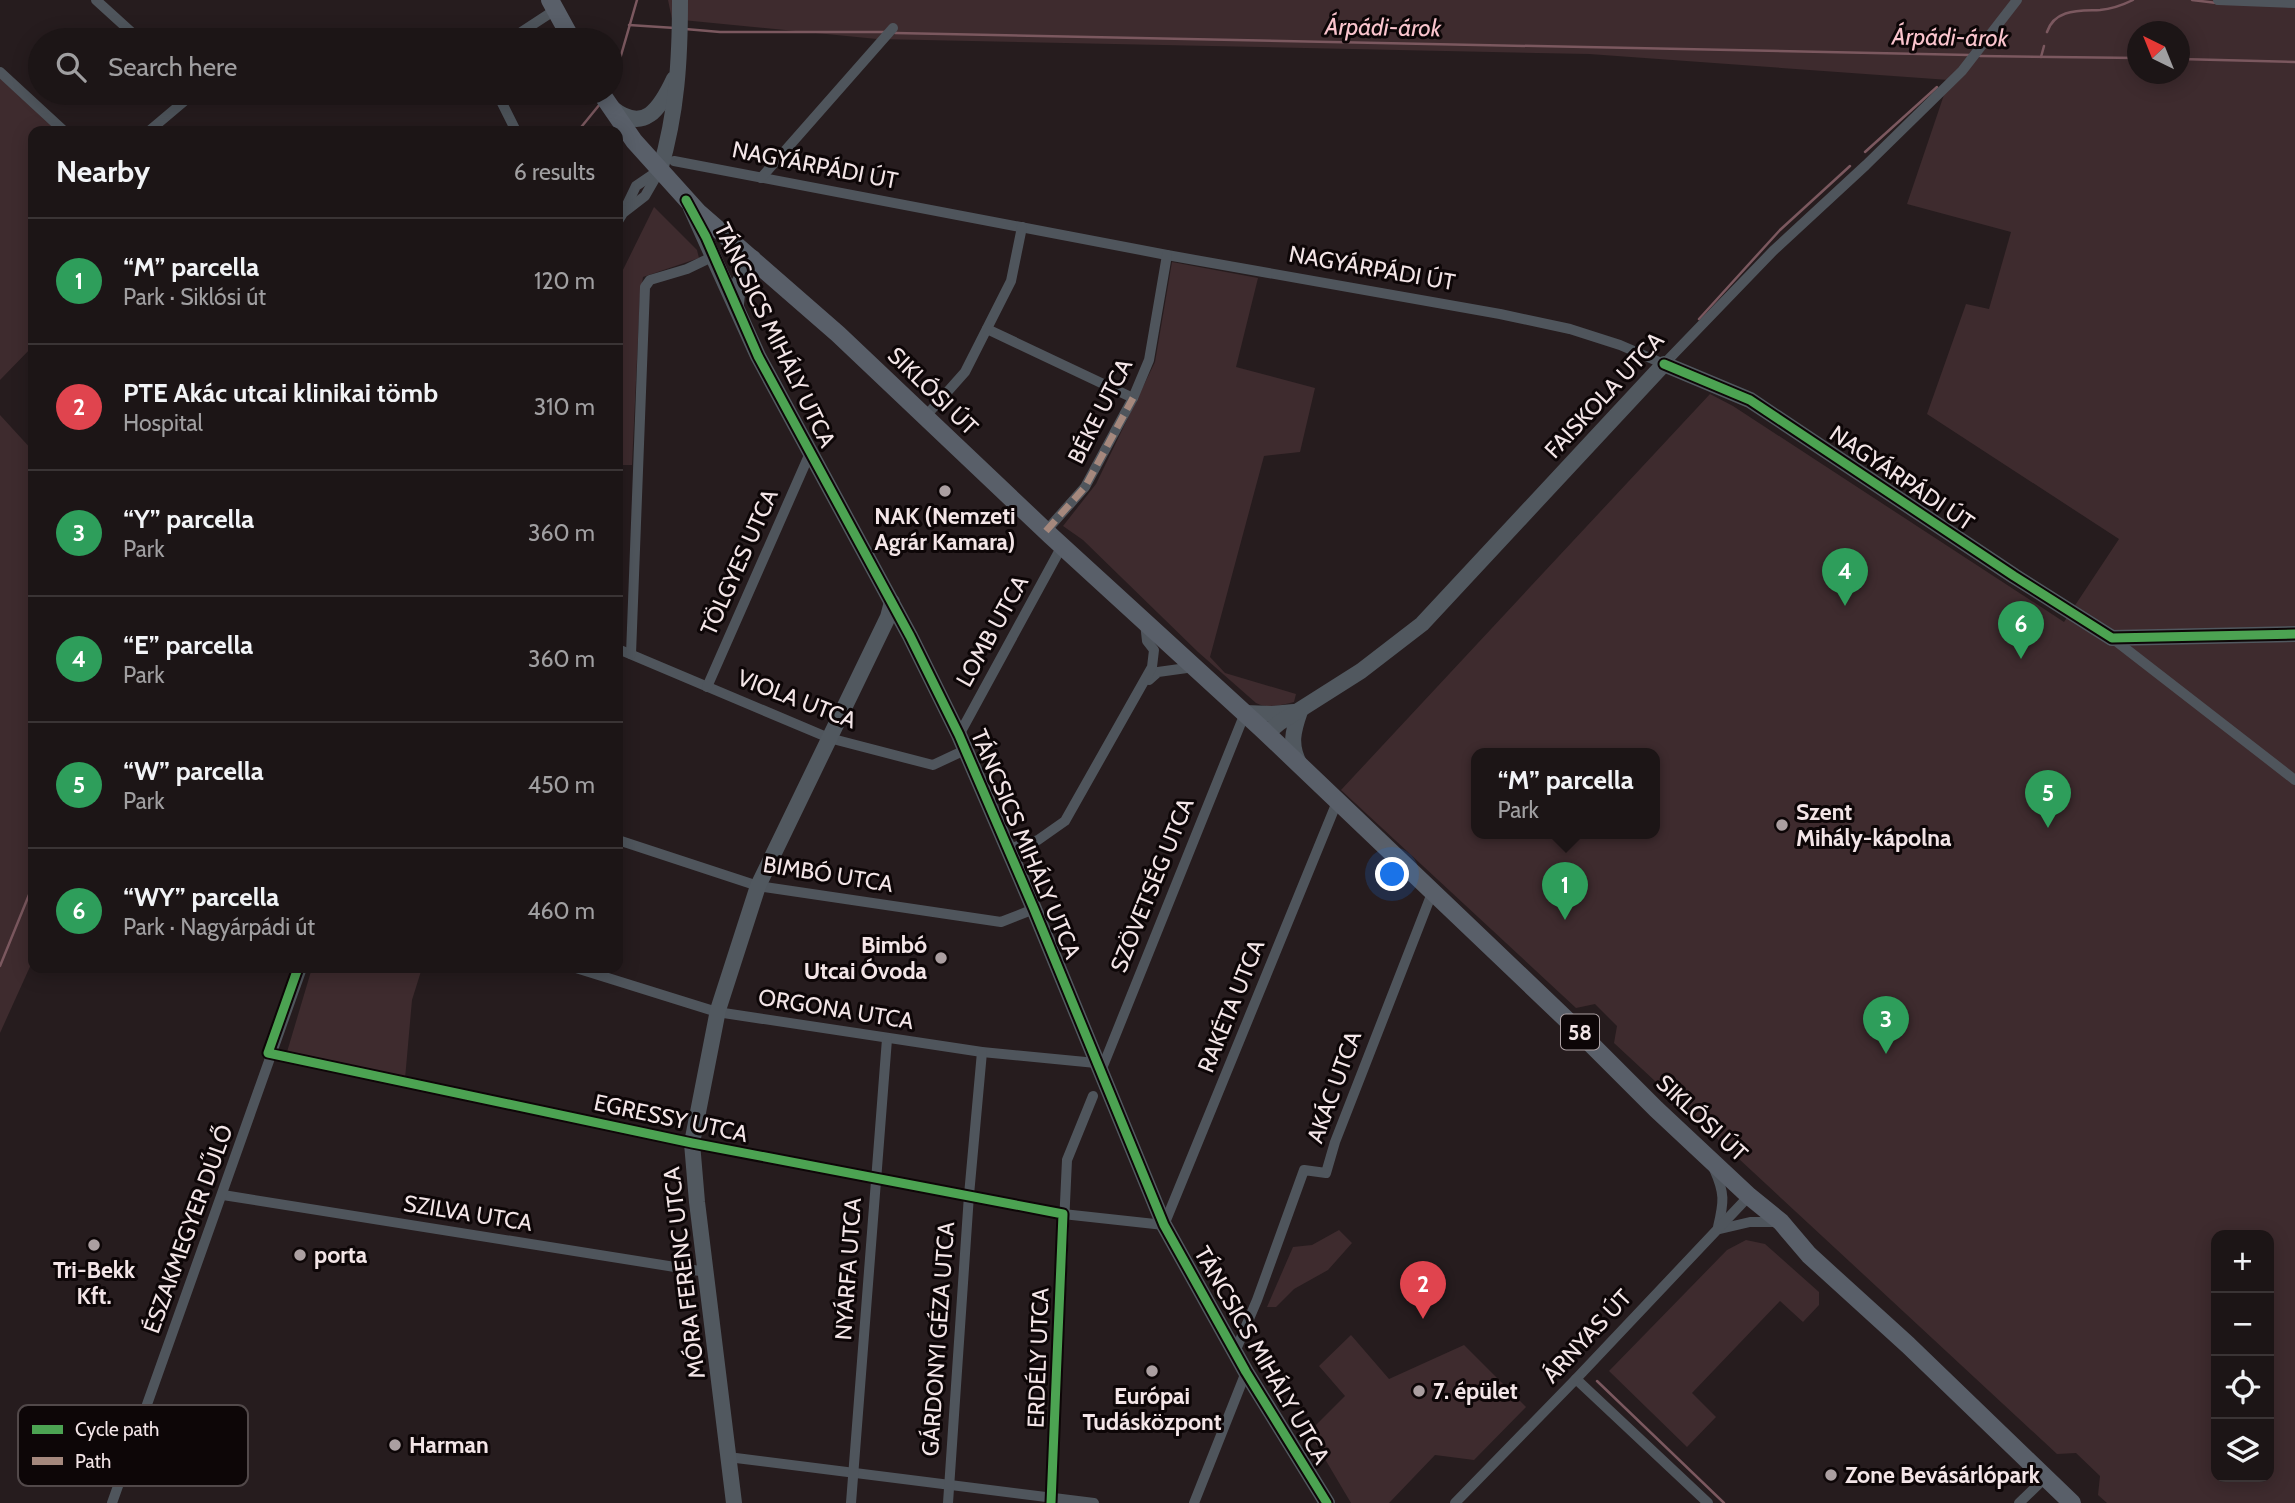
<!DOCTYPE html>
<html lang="en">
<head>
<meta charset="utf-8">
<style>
  :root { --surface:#1c1516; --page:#251e1f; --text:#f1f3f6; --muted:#a09fa1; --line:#3a3435; --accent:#ab9fa1 }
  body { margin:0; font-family:Cabin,sans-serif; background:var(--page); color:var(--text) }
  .controls { position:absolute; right:21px; bottom:21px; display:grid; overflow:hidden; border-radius:14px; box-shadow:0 4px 18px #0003 }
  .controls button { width:63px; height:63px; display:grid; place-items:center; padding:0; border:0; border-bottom:2px solid var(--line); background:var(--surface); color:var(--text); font:35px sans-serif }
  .compass { position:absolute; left:2127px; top:21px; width:63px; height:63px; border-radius:50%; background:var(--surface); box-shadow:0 4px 18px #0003; rotate:317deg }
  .you { position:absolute; left:1393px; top:875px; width:24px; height:24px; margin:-18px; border:5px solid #fff; border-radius:50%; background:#1a73e8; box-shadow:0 0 0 10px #1a73e833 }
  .badge { display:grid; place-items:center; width:46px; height:46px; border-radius:50%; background:var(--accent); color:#fff; font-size:23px; font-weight:700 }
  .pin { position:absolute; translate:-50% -58px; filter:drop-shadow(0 2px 4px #0008) }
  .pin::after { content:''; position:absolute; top:37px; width:24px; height:21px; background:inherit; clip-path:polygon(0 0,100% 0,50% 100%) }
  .popup { position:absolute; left:1471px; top:748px; width:189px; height:91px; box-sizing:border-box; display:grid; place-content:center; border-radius:14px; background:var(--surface); filter:drop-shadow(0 2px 5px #0005); font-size:23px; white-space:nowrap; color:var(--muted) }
  .popup b { font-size:26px; color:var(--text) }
  .popup::after { content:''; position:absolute; left:50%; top:100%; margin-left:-14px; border:14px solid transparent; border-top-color:var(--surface) }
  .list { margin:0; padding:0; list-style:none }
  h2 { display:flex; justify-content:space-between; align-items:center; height:91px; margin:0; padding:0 28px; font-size:30px }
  h2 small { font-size:23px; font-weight:400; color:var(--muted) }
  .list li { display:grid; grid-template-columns:46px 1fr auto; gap:21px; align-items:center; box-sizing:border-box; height:126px; padding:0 28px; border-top:2px solid var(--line) }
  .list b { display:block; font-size:26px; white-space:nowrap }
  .list p { margin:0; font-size:23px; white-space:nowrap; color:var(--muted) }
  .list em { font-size:23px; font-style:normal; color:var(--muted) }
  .icon { flex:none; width:38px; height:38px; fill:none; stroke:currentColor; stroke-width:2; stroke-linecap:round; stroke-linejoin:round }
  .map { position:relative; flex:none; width:2295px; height:1503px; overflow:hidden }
  .search { position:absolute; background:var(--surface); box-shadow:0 4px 18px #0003; left:28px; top:28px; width:595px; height:77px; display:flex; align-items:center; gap:18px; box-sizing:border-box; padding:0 24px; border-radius:38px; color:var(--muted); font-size:26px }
  .panel { position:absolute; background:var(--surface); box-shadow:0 4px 18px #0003; left:28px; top:126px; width:595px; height:847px; border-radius:14px }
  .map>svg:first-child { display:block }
  .green { fill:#3e2b2e; fill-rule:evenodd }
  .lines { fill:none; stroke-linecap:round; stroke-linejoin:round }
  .stream { stroke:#7b585f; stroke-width:2.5 }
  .street { stroke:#4f555c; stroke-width:10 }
  .secondary { stroke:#51585f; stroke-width:16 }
  .primary { stroke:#595f69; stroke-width:18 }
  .quiet { stroke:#a5887d; stroke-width:7; stroke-dasharray:14 7; stroke-linecap:butt }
  .cycleway-casing { stroke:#0d0607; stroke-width:13 }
  .cycleway { stroke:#4ca352; stroke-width:9 }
  .poi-dot { fill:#ab9fa1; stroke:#0d0607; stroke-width:2.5 }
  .labels { text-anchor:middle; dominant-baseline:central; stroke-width:6; stroke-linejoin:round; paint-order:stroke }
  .shield { fill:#0d0607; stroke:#aea2a4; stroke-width:2 }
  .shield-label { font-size:21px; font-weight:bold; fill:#f3e5e7 }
  .street-label { font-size:23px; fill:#f3e5e7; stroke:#0d0607 }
  .poi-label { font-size:23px; font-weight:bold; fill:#f3e5e7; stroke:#0d0607; text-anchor:start }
  .water-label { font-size:24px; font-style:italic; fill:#fac4cd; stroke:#0d0607 }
  .key { fill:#0d0607; stroke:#52494a; stroke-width:2 }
  .key-label { font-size:19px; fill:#f3e5e7 }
</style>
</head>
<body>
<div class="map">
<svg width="2295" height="1503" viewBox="0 0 2295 1503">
  <rect width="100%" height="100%" fill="#261c1e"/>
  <!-- green -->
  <g class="green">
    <path d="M668 0H2295V1503H2107L2098 1495 2100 1476 2076 1453 2057 1454 1614 1043 1617 1026 1595 1004 1576 1008 1341 790 1710 394 1733 406 2064 622 2119 539 1927 414 1966 304 1989 309 2011 232 1907 204 1949 80 1589 54 877 39 672 19ZM2138 32H2180V74H2138ZM1476 754H1654V834H1476ZM2216 1235H2269V1477H2216Z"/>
    <polygon points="0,78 59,131 33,131 33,346 0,380"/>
    <polygon points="654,207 697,250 699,258 643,277 640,296 632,465 618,465 618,280"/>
    <path d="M1172 262 1258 278 1236 367 1315 388 1300 452 1264 456 1210 657 1225 673 1296 694 1294 702C1281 705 1268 709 1256 703L1198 652 1083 540 1063 526 1096 484 1155 362Z"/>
    <polygon points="0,415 33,451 33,960 0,1033"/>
    <polygon points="312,968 422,968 412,1000 405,1079 287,1052"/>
    <polygon points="1339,1230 1352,1243 1328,1270 1294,1289 1276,1307 1267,1307 1293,1247 1312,1245"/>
    <polygon points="1746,1240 1765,1244 1819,1292 1819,1305 1803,1322 1780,1301 1692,1393 1716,1417 1687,1447 1609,1371 1727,1250"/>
    <polygon points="1351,1335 1389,1379 1464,1345 1526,1407 1474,1460 1435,1455 1389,1503 1351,1503 1309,1432 1345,1396 1319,1366"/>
  </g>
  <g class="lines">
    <!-- stream -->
    <g class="stream">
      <polyline points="2192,0 2217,3"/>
      <polyline points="629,25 675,28"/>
      <polyline points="685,29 720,32 885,32"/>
      <path d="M2047 32C2055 8 2081 11 2100 10 2112 9 2123 5 2133 0"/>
      <polyline points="895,33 1970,55"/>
      <polyline points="1980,56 2138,58"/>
      <polyline points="2041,57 2044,46"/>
      <polyline points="2180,59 2295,62"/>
      <polyline points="611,90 637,0"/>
      <polyline points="578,131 600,104"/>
      <polyline points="1865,152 1937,87"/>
      <polyline points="1699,319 1780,230 1850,166"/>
      <polyline points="0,966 33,885"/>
      <polyline points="1597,1381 1724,1503"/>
    </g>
    <!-- street -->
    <g class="street">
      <polyline points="96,0 140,40"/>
      <polyline points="2218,0 2295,3"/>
      <polyline points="509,40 555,10"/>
      <polyline points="0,72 64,131"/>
      <polyline points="497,93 516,131"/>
      <polyline points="149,131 194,93"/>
      <polyline points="674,161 1167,255 1500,314 1570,329 1620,345 1664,364 1773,251 1866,165 1962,71 2017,0"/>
      <polyline points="761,178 893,28"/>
      <polyline points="624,211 636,186 658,171"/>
      <polyline points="618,221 623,213 645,196 660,170"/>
      <polyline points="987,329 1133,398"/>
      <polyline points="925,417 965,372 1011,281 1022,227"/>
      <polyline points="1046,531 1085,487 1133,398 1149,360 1167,255"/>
      <polyline points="2112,638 2295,780"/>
      <polyline points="618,649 829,738 933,765 965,750"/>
      <polyline points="631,654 645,287 650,280 687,269 714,256"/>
      <polyline points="1149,680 1158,672 1194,667"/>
      <polyline points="707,687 810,453"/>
      <polyline points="959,735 1062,546"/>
      <polyline points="618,840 758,886 1001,922 1034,909"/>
      <polyline points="1008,849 1038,840 1065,821 1152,667 1154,650 1147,641 1145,623"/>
      <polyline points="576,968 717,1012 982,1052 1096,1063"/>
      <polyline points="272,1054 692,1143 1063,1214 1164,1225 1337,802"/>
      <polyline points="1101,1071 1245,713"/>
      <path d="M1714 1169C1725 1193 1724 1202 1718 1227"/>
      <polyline points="223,1195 706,1272"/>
      <polyline points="1720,1229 1750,1222 1780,1222"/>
      <polyline points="1235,1352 1257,1300 1304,1170 1326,1173 1335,1142 1432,893"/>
      <polyline points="1576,1379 1708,1503"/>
      <polyline points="728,1457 1094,1503"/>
      <polyline points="112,1503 302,968"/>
      <polyline points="851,1503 887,1039"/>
      <polyline points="948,1503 969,1195 982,1052"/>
      <polyline points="1051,1503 1067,1160 1093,1096"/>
      <polyline points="1194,1503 1246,1372"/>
      <polyline points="1455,1503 1576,1379 1749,1196"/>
      <polyline points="2019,1503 2045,1478"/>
    </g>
    <!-- secondary -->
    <g class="secondary">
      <path d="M612 108C644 134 660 109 674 79"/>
      <path d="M660 170C677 112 680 60 680 0"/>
      <polyline points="691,208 758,356 910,636 959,735 1034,909 1164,1225 1246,1372 1327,1503"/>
      <polyline points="736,304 738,285 753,258"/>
      <path d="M1300 711C1293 731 1289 745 1300 765"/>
      <polyline points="1245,713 1272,714 1294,712"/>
      <polyline points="1267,733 1279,723 1361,671 1422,624 1664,364 1750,400 2014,576 2112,638 2295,634"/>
      <polyline points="734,1503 697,1202 692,1143 718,1010 758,886 888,617 892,602"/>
    </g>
    <!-- primary -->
    <g class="primary">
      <polyline points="550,0 572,40"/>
      <polyline points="601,93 634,141 698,212 838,334 1051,536 1262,729 1568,1021 1656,1109 1749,1196 1781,1222 1809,1255 1908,1345 2072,1503"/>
    </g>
    <!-- quiet -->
    <polyline class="quiet" points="1046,531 1085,487 1133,398"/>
    <!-- cycleway casing -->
    <g class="cycleway-casing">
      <g id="cycleway">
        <polyline points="686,200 706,237 758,356 910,636 959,735 1034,909 1164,1225 1246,1372 1327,1503"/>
        <polyline points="1664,364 1750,400 2014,576 2112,638 2295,634"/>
        <polyline points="298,968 268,1053 692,1143 1063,1214 1051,1503"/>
      </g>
    </g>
    <!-- cycleway -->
    <use href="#cycleway" class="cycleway"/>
  </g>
  <!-- markers -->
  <g class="poi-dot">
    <circle cx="945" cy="491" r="7"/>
    <circle cx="1782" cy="825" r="7"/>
    <circle cx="941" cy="958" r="7"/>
    <circle cx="94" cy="1245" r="7"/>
    <circle cx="300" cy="1255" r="7"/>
    <circle cx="1152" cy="1371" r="7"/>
    <circle cx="1419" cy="1391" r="7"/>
    <circle cx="395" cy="1445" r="7"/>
    <circle cx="1831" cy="1475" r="7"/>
  </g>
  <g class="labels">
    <!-- shield labels -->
    <rect class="shield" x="1561" y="1014.5" width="38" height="35" rx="5"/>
    <g class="shield-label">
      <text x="1580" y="1032">58</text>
    </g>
    <!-- street labels -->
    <g class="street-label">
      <text transform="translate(815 165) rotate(11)">NAGYÁRPÁDI ÚT</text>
      <text transform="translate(1372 268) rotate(10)">NAGYÁRPÁDI ÚT</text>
      <text transform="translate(775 335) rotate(64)">TÁNCSICS MIHÁLY UTCA</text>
      <text transform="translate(933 391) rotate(44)">SIKLÓSI ÚT</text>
      <text transform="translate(1604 395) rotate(-47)">FAISKOLA UTCA</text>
      <text transform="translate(1100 411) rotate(-63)">BÉKE UTCA</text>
      <text transform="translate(1902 478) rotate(34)">NAGYÁRPÁDI ÚT</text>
      <text transform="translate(739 562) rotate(-66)">TÖLGYES UTCA</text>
      <text transform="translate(992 631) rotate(-61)">LOMB UTCA</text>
      <text transform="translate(797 699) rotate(21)">VIOLA UTCA</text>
      <text transform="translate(1026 844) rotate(67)">TÁNCSICS MIHÁLY UTCA</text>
      <text transform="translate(828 874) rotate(9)">BIMBÓ UTCA</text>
      <text transform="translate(1152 885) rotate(-68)">SZÖVETSÉG UTCA</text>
      <text transform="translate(1231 1006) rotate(-68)">RAKÉTA UTCA</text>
      <text transform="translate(836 1009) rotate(9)">ORGONA UTCA</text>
      <text transform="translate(1334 1087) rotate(-70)">AKÁC UTCA</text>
      <text transform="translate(671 1118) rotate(12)">EGRESSY UTCA</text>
      <text transform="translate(1702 1118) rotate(43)">SIKLÓSI ÚT</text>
      <text transform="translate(468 1213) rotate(9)">SZILVA UTCA</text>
      <text transform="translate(188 1229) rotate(-70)">ÉSZAKMEGYER DŰLŐ</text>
      <text transform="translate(848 1269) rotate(-86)">NYÁRFA UTCA</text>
      <text transform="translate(684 1273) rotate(-97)">MÓRA FERENC UTCA</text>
      <text transform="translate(1587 1336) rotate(-47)">ÁRNYAS ÚT</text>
      <text transform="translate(938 1339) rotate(-86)">GÁRDONYI GÉZA UTCA</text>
      <text transform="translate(1262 1355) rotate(60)">TÁNCSICS MIHÁLY UTCA</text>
      <text transform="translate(1038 1358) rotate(-88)">ERDÉLY UTCA</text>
    </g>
    <!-- poi labels -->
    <g class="poi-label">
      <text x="945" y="516" text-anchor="middle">NAK (Nemzeti<tspan x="945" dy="26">Agrár Kamara)</tspan></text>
      <text x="1796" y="812">Szent<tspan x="1796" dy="26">Mihály-kápolna</tspan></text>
      <text x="927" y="945" text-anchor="end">Bimbó<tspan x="927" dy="26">Utcai Óvoda</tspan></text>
      <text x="314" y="1255">porta</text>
      <text x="94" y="1270" text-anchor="middle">Tri-Bekk<tspan x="94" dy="26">Kft.</tspan></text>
      <text x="1433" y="1391">7. épület</text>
      <text x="1152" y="1396" text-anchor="middle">Európai<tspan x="1152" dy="26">Tudásközpont</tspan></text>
      <text x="409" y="1445">Harman</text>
      <text x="1845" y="1475">Zone Bevásárlópark</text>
    </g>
    <!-- water labels -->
    <g class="water-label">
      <text transform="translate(1383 27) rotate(1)">Árpádi-árok</text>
      <text transform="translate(1950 37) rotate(1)">Árpádi-árok</text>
    </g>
  </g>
  <!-- legend -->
  <rect x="18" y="1405" width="230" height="81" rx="10" class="key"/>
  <rect x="32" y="1425" width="31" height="9" fill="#4ca352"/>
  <rect x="32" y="1457" width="31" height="8" fill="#a5887d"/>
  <g class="key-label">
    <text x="75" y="1436">Cycle path</text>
    <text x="75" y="1468">Path</text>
  </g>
</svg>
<div class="controls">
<button>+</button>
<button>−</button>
<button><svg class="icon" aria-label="locate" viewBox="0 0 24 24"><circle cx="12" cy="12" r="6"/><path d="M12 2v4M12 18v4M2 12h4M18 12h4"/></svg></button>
<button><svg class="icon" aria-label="layers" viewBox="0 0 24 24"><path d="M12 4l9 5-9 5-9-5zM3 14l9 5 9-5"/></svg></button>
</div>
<svg class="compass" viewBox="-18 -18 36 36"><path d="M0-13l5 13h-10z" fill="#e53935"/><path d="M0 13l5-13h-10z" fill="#a09fa1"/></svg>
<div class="you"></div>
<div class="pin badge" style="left:1565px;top:920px;background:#2e9e5b">1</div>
<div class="popup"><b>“M” parcella</b>Park</div>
<div class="pin badge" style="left:1423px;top:1319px;background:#e0444e">2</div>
<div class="pin badge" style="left:1886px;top:1054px;background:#2e9e5b">3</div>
<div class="pin badge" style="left:1845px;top:606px;background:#2e9e5b">4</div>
<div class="pin badge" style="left:2048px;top:828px;background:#2e9e5b">5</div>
<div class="pin badge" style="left:2021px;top:659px;background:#2e9e5b">6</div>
<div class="search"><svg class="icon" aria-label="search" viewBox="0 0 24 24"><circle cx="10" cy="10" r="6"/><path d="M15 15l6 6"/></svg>Search here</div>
<section class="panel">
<h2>Nearby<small>6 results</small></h2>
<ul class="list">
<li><span class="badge" style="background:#2e9e5b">1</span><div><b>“M” parcella</b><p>Park · Siklósi út</p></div><em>120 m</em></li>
<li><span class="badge" style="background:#e0444e">2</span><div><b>PTE Akác utcai klinikai tömb</b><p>Hospital</p></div><em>310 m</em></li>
<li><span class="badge" style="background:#2e9e5b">3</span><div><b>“Y” parcella</b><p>Park</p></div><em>360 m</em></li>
<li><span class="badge" style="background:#2e9e5b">4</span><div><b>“E” parcella</b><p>Park</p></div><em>360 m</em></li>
<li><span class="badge" style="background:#2e9e5b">5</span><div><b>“W” parcella</b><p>Park</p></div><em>450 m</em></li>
<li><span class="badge" style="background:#2e9e5b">6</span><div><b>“WY” parcella</b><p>Park · Nagyárpádi út</p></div><em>460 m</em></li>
</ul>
</section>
</div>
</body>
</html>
